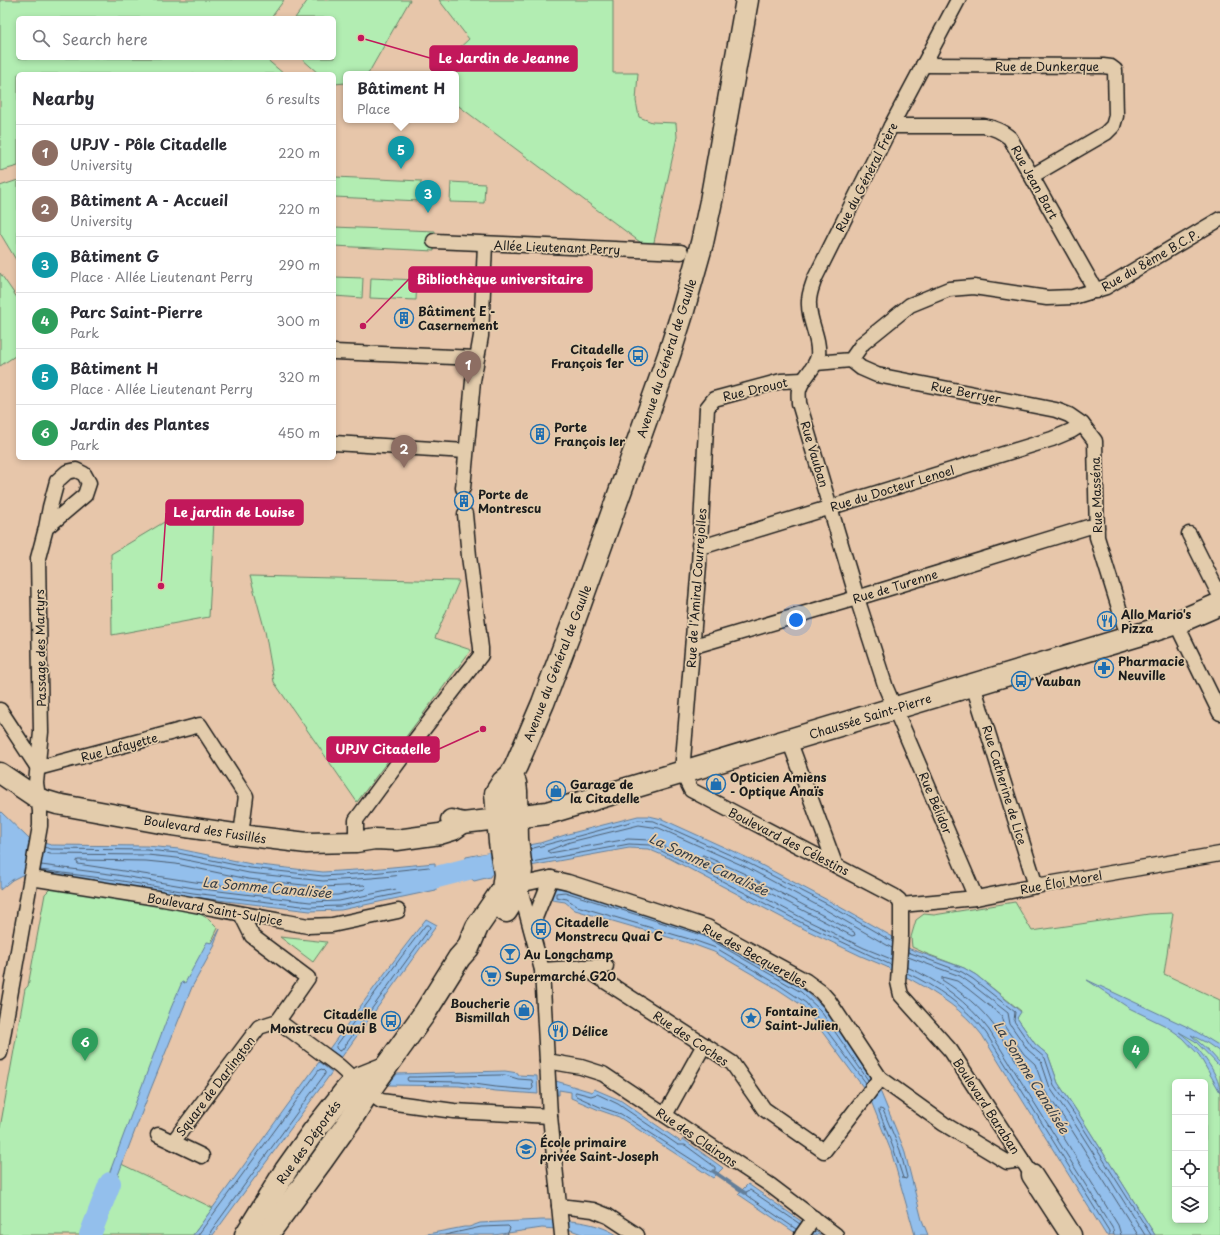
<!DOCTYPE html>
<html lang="en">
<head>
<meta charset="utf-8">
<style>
  :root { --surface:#fff; --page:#f2f2f3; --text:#2b2b33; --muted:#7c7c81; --line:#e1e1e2; --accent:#7c3aed }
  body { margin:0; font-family:"Playpen Sans",sans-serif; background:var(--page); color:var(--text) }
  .controls { position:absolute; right:12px; bottom:12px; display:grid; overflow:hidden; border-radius:6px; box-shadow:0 2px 6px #0003 }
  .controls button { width:36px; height:36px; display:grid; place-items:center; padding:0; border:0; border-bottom:1px solid var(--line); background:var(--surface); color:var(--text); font:20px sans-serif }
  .you { position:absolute; left:796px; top:620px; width:14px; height:14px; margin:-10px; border:3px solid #fff; border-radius:50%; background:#1a73e8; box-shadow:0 0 0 6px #1a73e833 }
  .badge { display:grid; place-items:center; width:26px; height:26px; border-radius:50%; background:var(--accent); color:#fff; font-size:13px; font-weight:700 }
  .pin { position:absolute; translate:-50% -33px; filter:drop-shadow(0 1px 2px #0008) }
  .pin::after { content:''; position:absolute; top:21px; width:14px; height:12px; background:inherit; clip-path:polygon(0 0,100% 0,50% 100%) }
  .popup { position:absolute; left:343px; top:71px; width:116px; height:52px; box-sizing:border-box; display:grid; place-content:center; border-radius:6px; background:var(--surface); filter:drop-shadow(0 1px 3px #0005); font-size:13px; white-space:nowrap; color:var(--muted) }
  .popup b { font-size:15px; color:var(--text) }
  .popup::after { content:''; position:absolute; left:50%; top:100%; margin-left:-8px; border:8px solid transparent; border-top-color:var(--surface) }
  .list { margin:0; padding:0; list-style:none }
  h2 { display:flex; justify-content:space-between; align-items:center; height:52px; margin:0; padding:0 16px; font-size:17px }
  h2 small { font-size:13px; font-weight:400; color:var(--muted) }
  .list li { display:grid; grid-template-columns:26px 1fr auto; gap:12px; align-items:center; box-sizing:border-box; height:56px; padding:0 16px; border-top:1px solid var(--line) }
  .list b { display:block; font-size:15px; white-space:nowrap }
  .list p { margin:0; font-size:13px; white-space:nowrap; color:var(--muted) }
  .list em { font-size:13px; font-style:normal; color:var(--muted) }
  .icon { flex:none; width:22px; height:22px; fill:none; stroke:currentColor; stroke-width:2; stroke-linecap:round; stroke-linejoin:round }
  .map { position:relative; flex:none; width:1220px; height:1235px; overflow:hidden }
  .search { position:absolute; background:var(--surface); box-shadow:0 2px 6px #0003; left:16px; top:16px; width:320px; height:44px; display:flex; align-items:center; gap:10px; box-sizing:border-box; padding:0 14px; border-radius:6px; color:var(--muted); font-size:15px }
  .panel { position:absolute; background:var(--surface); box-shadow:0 2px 6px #0003; left:16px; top:72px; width:320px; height:388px; border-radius:6px }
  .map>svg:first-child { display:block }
  .green { fill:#b2edb2; stroke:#678467; fill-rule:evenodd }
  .water { fill:#93bfec; stroke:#637e99 }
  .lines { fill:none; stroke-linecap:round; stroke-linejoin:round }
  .shore { stroke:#4c5d6f; stroke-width:1 }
  .stream { stroke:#637e99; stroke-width:3.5 }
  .river { stroke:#93bfec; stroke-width:22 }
  .street-tunnel { stroke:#bea48e; stroke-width:14; stroke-dasharray:14 7; stroke-linecap:butt }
  .street-casing { stroke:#1c1c1c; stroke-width:17 }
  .secondary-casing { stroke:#1c1c1c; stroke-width:23 }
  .primary-casing { stroke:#1c1c1c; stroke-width:25 }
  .street { stroke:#e3ccac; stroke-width:14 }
  .secondary { stroke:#e3ccac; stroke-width:20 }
  .primary { stroke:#e3ccac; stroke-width:22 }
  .labels { text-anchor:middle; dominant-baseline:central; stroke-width:3.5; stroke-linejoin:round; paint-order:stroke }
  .street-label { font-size:12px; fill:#1c1c1c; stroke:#e3ccac }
  .poi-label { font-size:12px; font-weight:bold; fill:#1c1c1c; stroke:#e3ccac; text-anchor:start }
  .water-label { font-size:13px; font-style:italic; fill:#343d46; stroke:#e3ccac }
  .leader { fill:none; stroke:#c2185b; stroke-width:1.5 }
  .callout-dot { fill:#c2185b; stroke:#e3ccac; stroke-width:1.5 }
  .callout { fill:#c2185b; stroke:#c2185b; stroke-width:1.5 }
  .callout-label { font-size:13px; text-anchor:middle; font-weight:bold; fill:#fff }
</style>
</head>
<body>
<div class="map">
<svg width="1220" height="1235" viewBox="0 0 1220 1235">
  <rect width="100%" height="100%" fill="#e7c6aa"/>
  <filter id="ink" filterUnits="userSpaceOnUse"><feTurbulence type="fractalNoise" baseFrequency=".025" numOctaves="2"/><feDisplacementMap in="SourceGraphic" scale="8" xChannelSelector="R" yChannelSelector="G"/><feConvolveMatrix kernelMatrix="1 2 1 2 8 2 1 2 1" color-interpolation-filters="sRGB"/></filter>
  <g filter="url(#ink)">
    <!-- green -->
    <g class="green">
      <polygon points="0,0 284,0 271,18 18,18 18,58 265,58 284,74 18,74 18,166 0,171"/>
      <polygon points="308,0 410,0 368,74 346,74 346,83 334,84 334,74 319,74 301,58 334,58 334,18 295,18"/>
      <polygon points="439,0 613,0 613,73 638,73 636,101 639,117 652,122 676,123 677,137 652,251 456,104 456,74 431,74 469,39"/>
      <polygon points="335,177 421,181 420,201 334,197"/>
      <polygon points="18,180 18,263 0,233 0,186"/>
      <polygon points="451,182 485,184 484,203 450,202"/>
      <polygon points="334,227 435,231 434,251 334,246"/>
      <polygon points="0,273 18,299 18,354 0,366"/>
      <polygon points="334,277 363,278 362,298 334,296"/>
      <polygon points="371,278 417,280 416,300 370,298"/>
      <polygon points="191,506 214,520 209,617 112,635 111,554"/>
      <polygon points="250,576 459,581 435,638 471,650 357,802 274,682 265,631"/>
      <polygon points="54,885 185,906 209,919 218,928 186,995 115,1161 213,1208 193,1235 0,1235 0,1128 25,989 28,986 45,894"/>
      <path d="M1015 902 1032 931 1149 914 1173 913 1164 974 1220 1000V1235H1155L1080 1116 1058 1083 1048 1055 1035 1044 1017 1018 1021 1011 976 975 964 968 927 954 912 947 911 937 916 920 924 914 934 915ZM1175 1082H1205V1220H1175Z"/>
      <polygon points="280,937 327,942 313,962"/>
    </g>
    <!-- water -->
    <g class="water">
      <polygon points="0,811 29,839 51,845 147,846 179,849 251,864 323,872 371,869 435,863 436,890 341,910 310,911 193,897 116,884 41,874 22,875 12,880 0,890"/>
      <path d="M638 816H649L662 819 750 859 831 902 893 937 910 949 964 968 976 975 1021 1012 1017 1018 1035 1044 1048 1055 1058 1083 1080 1116 1155 1235H1106L982 1035C962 1009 940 996 912 980 904 975 893 974 887 967L861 956 800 927 669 858 648 849 629 848 492 873 490 877 474 881 468 876 464 865 466 857 540 843 568 834Z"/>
      <polygon points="551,888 565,888 705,933 804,989 823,1007 881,1093 904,1149 922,1220 928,1235 915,1235 891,1151 871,1101 863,1087 803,1006 776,988 714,952 695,945 575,910 565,902 552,900"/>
      <polygon points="426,919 437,925 341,1058 329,1049 399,954"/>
      <polygon points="220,929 214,944 215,945 192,987 150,1091 104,1212 96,1209 171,1008 182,982 185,983 207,942 212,943"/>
      <path d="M1087 980 1192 1029 1220 1046V1052L1207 1043 1191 1035 1210 1052 1220 1063V1067L1195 1041 1179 1032C1185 1037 1191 1041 1196 1047 1205 1057 1220 1078 1220 1092L1199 1055 1183 1038 1166 1026 1129 1008Z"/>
      <polygon points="319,1062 332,1072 213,1235 193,1235"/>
      <polygon points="505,1071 518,1073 518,1075 537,1076 538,1094 496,1091 459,1086 388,1085 397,1074"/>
      <polygon points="556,1081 592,1092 594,1089 620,1100 681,1142 683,1139 723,1168 713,1178 619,1117 599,1110 571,1098 571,1092 559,1090 559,1095 557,1095"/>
      <polygon points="748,1184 821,1235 797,1234 738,1194"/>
      <polygon points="93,1215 101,1218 95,1235 85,1235"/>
      <path d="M542 1220C567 1220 595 1221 617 1235H584L571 1230 542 1228 494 1235H422L464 1227H469L480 1223Z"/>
    </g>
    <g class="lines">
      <!-- shore -->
      <g class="shore">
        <polyline points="530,849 638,820 654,821 748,863 829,905 893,942"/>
        <polygon points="703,855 743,873 854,932 855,935 852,936 703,858 702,857"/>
        <polyline points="490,857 470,860 468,865 471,874 475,876 486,873 489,870 492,869"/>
        <polygon points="78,860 146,861 176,864 248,879 322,887 364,885 366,887 365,889 338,895 310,896 195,882 78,864 77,862"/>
        <polyline points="532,862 629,844 649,845 707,873 802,923 891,965"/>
        <polyline points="41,865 117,875 194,888 310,902 339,901 425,883 426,881 426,874 424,873 372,878 323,881 249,873 177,858 147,855 50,854 44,852"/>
        <polyline points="40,870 116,880 193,893 310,907 340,906 430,887 432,886 431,869 429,867 372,873 323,876 250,868 178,853 147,850 51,849 44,847"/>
        <polygon points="426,925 429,925 430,928 342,1050 339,1051 336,1048 336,1046 402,956"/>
        <polyline points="908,952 962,972 973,979 1015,1012 1014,1021 1032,1047 1045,1058 1054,1085 1077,1118 1151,1235"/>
        <polyline points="908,957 960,976 970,983 1008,1013 1010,1024 1028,1050 1041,1061 1050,1088 1073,1121 1145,1235"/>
        <polyline points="891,959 864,948 804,919 709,868 650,840 628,839 550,853 547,851 570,842 639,825 659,828 746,867 826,910 892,948"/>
        <path d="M907 967C938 980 969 1003 989 1030L1113 1229 1114 1235"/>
        <path d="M907 973C937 987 965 1006 986 1033L1109 1231V1235"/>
        <polygon points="505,1075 518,1079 532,1080 533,1088 531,1090 496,1087 460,1082 408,1081 407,1079 408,1077 416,1077"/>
        <polyline points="866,1083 806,1003 779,985 716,948 696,941 577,906 567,899 556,897 556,893 565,892 704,936 801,992 820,1010 868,1080"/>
        <polygon points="576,1092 591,1096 597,1094 618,1104 678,1145 685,1145 715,1167 715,1170 711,1172 621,1114 600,1107 576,1096 575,1094"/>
        <polygon points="880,1109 883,1110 900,1150 907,1177 906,1179 903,1178 894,1150 879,1111"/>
        <polyline points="796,1229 746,1195 746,1192 750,1190 800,1224"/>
        <polyline points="198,1235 319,1070 322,1069 325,1072 325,1074 211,1231 210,1235"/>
        <polyline points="445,1235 481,1227 508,1226 510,1228 507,1235"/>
        <path d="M1121 1235 1118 1225 995 1027C980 1007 963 993 942 980V977L957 981 967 988 1002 1016 1005 1027 1024 1054 1035 1064 1045 1091 1068 1124 1138 1235"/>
      </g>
      <!-- stream -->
      <polyline class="stream" points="713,1171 745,1193"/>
      <!-- river -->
      <g class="river">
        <polyline points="405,883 433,878 495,862"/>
        <polyline points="90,1235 110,1183"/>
      </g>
      <!-- street-tunnel -->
      <polyline class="street-tunnel" points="463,488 465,514"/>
      <!-- street casing -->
      <g class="street-casing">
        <g id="street">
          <path d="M958 0 891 126 815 278C812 287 808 295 809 305 809 322 820 338 818 356 815 370 802 377 799 390 798 394 799 399 799 403L857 598 886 688 976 898"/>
          <polyline points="923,65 1103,66 1111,67 1115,70 1116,116 1113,126 1106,133 1032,176"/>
          <path d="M891 126H984C995 128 1001 131 1010 138L1096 291"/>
          <polyline points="434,241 681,252"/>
          <polyline points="334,352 477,358"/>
          <polyline points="851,360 861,368 877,375 1056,410 1069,415 1082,424 1095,441 1097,537 1124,624 1130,637"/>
          <polyline points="816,363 851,360 863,343 910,305 949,289 974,287 1047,298 1073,297 1106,287 1220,219"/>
          <polyline points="803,380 781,381 714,399 707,408 699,565 682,772 691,790 894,896 899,900 901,905 901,935 898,982 901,995 951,1051 1032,1175"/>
          <polyline points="334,443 466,451"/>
          <polyline points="463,488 473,381 481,336 485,244"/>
          <polyline points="1189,534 1220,596"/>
          <polyline points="699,545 708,545 1052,439 1071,431 1082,424"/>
          <polyline points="1176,623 1220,713"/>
          <polyline points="693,643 701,644 870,594 1088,527 1097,527"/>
          <polyline points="973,685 1036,886"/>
          <polyline points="0,710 38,768"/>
          <polyline points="789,740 835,864"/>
          <polyline points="38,768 200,725 246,796 241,835"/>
          <polyline points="356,842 356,820 409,748 481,655 481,648 469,556 465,514"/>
          <polyline points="31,878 163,899 308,926 332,925 398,911"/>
          <polyline points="901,905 976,898 1036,886 1220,854"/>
          <polyline points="241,914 252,936 308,978 278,1021"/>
          <polyline points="531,928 551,878"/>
          <polyline points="583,967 732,1063 764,1109 824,1151 880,1078"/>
          <polyline points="542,970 606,966"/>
          <polyline points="0,1053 40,826 40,811 36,783 41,732 38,558 46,528 50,507 57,481 67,472 76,470 84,474 89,483 85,495 46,528"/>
          <polyline points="547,1061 581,1067 603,1074 770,1185 836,1235"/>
          <polyline points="665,1115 704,1045"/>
          <polyline points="158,1135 202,1156"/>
          <polyline points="173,1142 259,1027 278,1021 339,1066 368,1092 381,1101 454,1111 550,1116"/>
          <polyline points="559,1206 593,1210 608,1216 637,1235"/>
          <polyline points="562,1235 550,1116 542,970 519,885 551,878 568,882 707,927 806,981 821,992 829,1001 880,1078 944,1124 1007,1162 1022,1160"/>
          <polyline points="802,1235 814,1218"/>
        </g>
      </g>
      <!-- secondary casing -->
      <g class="secondary-casing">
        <g id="secondary">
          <polyline points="0,773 37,798 57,804 166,824 241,835 307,843 356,842 375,839 397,840 440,834 453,830 463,823"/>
          <polyline points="451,820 463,823 498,819"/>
          <polyline points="1032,1175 1071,1235"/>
        </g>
      </g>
      <!-- primary casing -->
      <g class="primary-casing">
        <g id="primary">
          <polyline points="498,819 547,813 1145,633 1176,623 1220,604"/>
          <polyline points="506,911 511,903 519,885 521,870 517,839 516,791 515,783 511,775"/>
          <polyline points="246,1235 286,1170 313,1132 343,1094 355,1080 385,1068"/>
          <polyline points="267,1235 322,1160 351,1119 368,1092 424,1014 459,958 468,948 477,927 503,889 505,874 500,842 496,793 503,782 511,775 516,766 543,703 572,626 669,355 682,314 702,243 711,201 747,0"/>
        </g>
      </g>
      <!-- street -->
      <use href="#street" class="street"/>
      <!-- secondary -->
      <use href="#secondary" class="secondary"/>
      <!-- primary -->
      <use href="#primary" class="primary"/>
    </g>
  </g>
  <!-- icons -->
  <defs>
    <g id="building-ring" transform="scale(1)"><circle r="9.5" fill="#e3ccac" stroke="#1f6fb2" stroke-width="1.5"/><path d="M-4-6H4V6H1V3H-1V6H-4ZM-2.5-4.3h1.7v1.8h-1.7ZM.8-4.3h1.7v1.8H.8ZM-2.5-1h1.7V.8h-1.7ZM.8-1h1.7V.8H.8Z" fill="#1f6fb2"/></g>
    <g id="bus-ring" transform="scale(1)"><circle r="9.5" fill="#e3ccac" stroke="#1f6fb2" stroke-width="1.5"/><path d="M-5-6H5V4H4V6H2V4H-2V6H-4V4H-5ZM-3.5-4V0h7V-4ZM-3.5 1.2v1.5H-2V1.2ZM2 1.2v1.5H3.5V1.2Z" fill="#1f6fb2"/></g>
    <g id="restaurant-ring" transform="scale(1)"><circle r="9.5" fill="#e3ccac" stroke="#1f6fb2" stroke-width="1.5"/><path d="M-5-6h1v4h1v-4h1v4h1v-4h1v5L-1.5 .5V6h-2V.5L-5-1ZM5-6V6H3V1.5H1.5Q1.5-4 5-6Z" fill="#1f6fb2"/></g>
    <g id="pharmacy-ring" transform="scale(1)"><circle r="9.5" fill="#e3ccac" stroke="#1f6fb2" stroke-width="1.5"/><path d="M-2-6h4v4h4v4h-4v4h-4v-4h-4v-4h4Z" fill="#1f6fb2"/></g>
    <g id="shop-ring" transform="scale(1)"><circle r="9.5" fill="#e3ccac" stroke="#1f6fb2" stroke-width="1.5"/><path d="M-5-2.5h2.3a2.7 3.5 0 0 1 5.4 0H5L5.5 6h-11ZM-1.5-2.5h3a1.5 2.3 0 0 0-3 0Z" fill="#1f6fb2"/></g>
    <g id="bar-ring" transform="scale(1)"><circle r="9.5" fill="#e3ccac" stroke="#1f6fb2" stroke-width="1.5"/><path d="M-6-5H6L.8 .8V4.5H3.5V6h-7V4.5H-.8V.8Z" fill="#1f6fb2"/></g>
    <g id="supermarket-ring" transform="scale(1)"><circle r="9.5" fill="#e3ccac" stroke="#1f6fb2" stroke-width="1.5"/><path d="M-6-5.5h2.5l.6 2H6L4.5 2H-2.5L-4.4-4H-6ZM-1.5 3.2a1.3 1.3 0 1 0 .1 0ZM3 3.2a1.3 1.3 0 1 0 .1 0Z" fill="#1f6fb2"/></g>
    <g id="sight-ring" transform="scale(1)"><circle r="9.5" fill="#e3ccac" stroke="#1f6fb2" stroke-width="1.5"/><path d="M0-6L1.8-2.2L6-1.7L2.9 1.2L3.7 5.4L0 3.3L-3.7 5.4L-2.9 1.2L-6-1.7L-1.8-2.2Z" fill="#1f6fb2"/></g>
    <g id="school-ring" transform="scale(1)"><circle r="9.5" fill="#e3ccac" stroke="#1f6fb2" stroke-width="1.5"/><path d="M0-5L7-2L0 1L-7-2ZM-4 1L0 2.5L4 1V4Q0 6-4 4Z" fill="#1f6fb2"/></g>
  </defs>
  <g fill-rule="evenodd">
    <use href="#building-ring" x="404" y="318"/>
    <use href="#bus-ring" x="638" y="356"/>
    <use href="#building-ring" x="540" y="434"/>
    <use href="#building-ring" x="464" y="501"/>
    <use href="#restaurant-ring" x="1107" y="621"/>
    <use href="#pharmacy-ring" x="1104" y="668"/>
    <use href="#bus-ring" x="1021" y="681"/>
    <use href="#shop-ring" x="716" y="784"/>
    <use href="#shop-ring" x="556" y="791"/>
    <use href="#bus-ring" x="541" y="929"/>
    <use href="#bar-ring" x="510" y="954"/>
    <use href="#supermarket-ring" x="491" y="976"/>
    <use href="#shop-ring" x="524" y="1010"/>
    <use href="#sight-ring" x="751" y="1018"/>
    <use href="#bus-ring" x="391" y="1021"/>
    <use href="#restaurant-ring" x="558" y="1031"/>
    <use href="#school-ring" x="526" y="1149"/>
  </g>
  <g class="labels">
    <!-- street labels -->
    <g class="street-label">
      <text x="1047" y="66">Rue de Dunkerque</text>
      <text transform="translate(866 177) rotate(-63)">Rue du Général Frère</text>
      <text transform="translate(1035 182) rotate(61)">Rue Jean Bart</text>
      <text transform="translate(557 247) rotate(2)">Allée Lieutenant Perry</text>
      <text transform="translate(1150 260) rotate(-30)">Rue du 8ème B.C.P.</text>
      <text transform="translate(666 358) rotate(-72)">Avenue du Général de Gaulle</text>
      <text transform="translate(755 389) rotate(-13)">Rue Drouot</text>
      <text transform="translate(966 392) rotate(11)">Rue Berryer</text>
      <text transform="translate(815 454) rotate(73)">Rue Vauban</text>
      <text transform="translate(892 488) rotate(-17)">Rue du Docteur Lenoel</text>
      <text transform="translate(1096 495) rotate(-92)">Rue Masséna</text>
      <text transform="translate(895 586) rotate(-17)">Rue de Turenne</text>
      <text transform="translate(696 588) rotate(-86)">Rue de l'Amiral Courrejolles</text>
      <text transform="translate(40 648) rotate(-91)">Passage des Martyrs</text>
      <text transform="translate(557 663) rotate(-69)">Avenue du Général de Gaulle</text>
      <text transform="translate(870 716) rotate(-17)">Chaussée Saint-Pierre</text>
      <text transform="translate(119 747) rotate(-15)">Rue Lafayette</text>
      <text transform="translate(1005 785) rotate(73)">Rue Catherine de Lice</text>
      <text transform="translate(936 803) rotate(67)">Rue Bélidor</text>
      <text transform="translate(205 829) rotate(9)">Boulevard des Fusillés</text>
      <text transform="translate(789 841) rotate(27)">Boulevard des Célestins</text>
      <text transform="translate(1061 882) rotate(-10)">Rue Éloi Morel</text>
      <text transform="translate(215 909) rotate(10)">Boulevard Saint-Sulpice</text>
      <text transform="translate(755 955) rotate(29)">Rue des Becquerelles</text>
      <text transform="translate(691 1038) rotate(34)">Rue des Coches</text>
      <text transform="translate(215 1086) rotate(-53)">Square de Darlington</text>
      <text transform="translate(987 1106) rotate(57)">Boulevard Baraban</text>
      <text transform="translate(697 1137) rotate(34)">Rue des Clairons</text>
      <text transform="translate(308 1142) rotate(-54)">Rue des Déportés</text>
    </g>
    <!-- poi labels -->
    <g class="poi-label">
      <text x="418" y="311">Bâtiment E -<tspan x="418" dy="14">Casernement</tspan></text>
      <text x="624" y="349" text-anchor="end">Citadelle<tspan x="624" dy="14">François 1er</tspan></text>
      <text x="554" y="427">Porte<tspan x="554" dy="14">François Ier</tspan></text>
      <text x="478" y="494">Porte de<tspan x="478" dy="14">Montrescu</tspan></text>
      <text x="1121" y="614">Allo Mario's<tspan x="1121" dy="14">Pizza</tspan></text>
      <text x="1118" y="661">Pharmacie<tspan x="1118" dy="14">Neuville</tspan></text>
      <text x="1035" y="681">Vauban</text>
      <text x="730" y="777">Opticien Amiens<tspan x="730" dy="14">- Optique Anaïs</tspan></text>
      <text x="570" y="784">Garage de<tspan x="570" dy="14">la Citadelle</tspan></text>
      <text x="555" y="922">Citadelle<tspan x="555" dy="14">Monstrecu Quai C</tspan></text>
      <text x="524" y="954">Au Longchamp</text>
      <text x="505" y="976">Supermarché G20</text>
      <text x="510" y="1003" text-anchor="end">Boucherie<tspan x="510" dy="14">Bismillah</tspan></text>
      <text x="765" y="1011">Fontaine<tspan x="765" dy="14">Saint-Julien</tspan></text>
      <text x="377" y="1014" text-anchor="end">Citadelle<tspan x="377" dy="14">Monstrecu Quai B</tspan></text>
      <text x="572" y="1031">Délice</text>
      <text x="540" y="1142">École primaire<tspan x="540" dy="14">privée Saint-Joseph</tspan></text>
    </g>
    <!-- water labels -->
    <g class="water-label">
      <text transform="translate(709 864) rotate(25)">La Somme Canalisée</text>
      <text transform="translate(267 887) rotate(5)">La Somme Canalisée</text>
      <text transform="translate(1032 1077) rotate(58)">La Somme Canalisée</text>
    </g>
  </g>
  <!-- callouts -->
  <path class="leader" d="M361 38L430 58M363 326L409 279M161 586L166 513M483 729L439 749"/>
  <g class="callout-dot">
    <circle cx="361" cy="38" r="4"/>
    <circle cx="363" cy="326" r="4"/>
    <circle cx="161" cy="586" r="4"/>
    <circle cx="483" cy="729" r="4"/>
  </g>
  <g class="callout">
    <rect x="430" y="46" width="147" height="25" rx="4"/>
    <rect x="409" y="267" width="183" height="25" rx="4"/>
    <rect x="166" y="500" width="137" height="25" rx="4"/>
    <rect x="327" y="737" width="112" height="25" rx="4"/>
  </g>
  <g class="callout-label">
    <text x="504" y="63">Le Jardin de Jeanne</text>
    <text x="500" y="284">Bibliothèque universitaire</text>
    <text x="234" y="517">Le jardin de Louise</text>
    <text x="383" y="754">UPJV Citadelle</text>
  </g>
</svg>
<div class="controls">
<button>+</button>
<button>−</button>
<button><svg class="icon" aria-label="locate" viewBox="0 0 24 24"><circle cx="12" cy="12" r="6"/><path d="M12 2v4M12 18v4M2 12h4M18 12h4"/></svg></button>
<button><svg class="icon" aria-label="layers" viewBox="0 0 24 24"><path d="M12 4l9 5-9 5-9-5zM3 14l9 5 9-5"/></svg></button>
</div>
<div class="you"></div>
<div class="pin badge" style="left:468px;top:384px;background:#8d6e63">1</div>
<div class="pin badge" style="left:404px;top:468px;background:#8d6e63">2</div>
<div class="pin badge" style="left:428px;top:213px;background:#0f9aa8">3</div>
<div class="pin badge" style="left:1136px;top:1069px;background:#2e9e5b">4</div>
<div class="pin badge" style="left:401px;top:169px;background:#0f9aa8">5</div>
<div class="popup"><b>Bâtiment H</b>Place</div>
<div class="pin badge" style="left:85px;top:1061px;background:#2e9e5b">6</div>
<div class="search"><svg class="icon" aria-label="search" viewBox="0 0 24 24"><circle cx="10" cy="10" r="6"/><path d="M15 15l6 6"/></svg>Search here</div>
<section class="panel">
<h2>Nearby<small>6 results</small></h2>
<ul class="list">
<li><span class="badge" style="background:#8d6e63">1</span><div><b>UPJV - Pôle Citadelle</b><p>University</p></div><em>220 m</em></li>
<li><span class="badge" style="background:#8d6e63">2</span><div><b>Bâtiment A - Accueil</b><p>University</p></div><em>220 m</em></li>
<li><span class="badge" style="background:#0f9aa8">3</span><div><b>Bâtiment G</b><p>Place · Allée Lieutenant Perry</p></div><em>290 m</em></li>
<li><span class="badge" style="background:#2e9e5b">4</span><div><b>Parc Saint-Pierre</b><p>Park</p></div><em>300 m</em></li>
<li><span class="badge" style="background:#0f9aa8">5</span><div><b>Bâtiment H</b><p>Place · Allée Lieutenant Perry</p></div><em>320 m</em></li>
<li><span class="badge" style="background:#2e9e5b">6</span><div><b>Jardin des Plantes</b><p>Park</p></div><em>450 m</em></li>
</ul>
</section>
</div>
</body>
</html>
